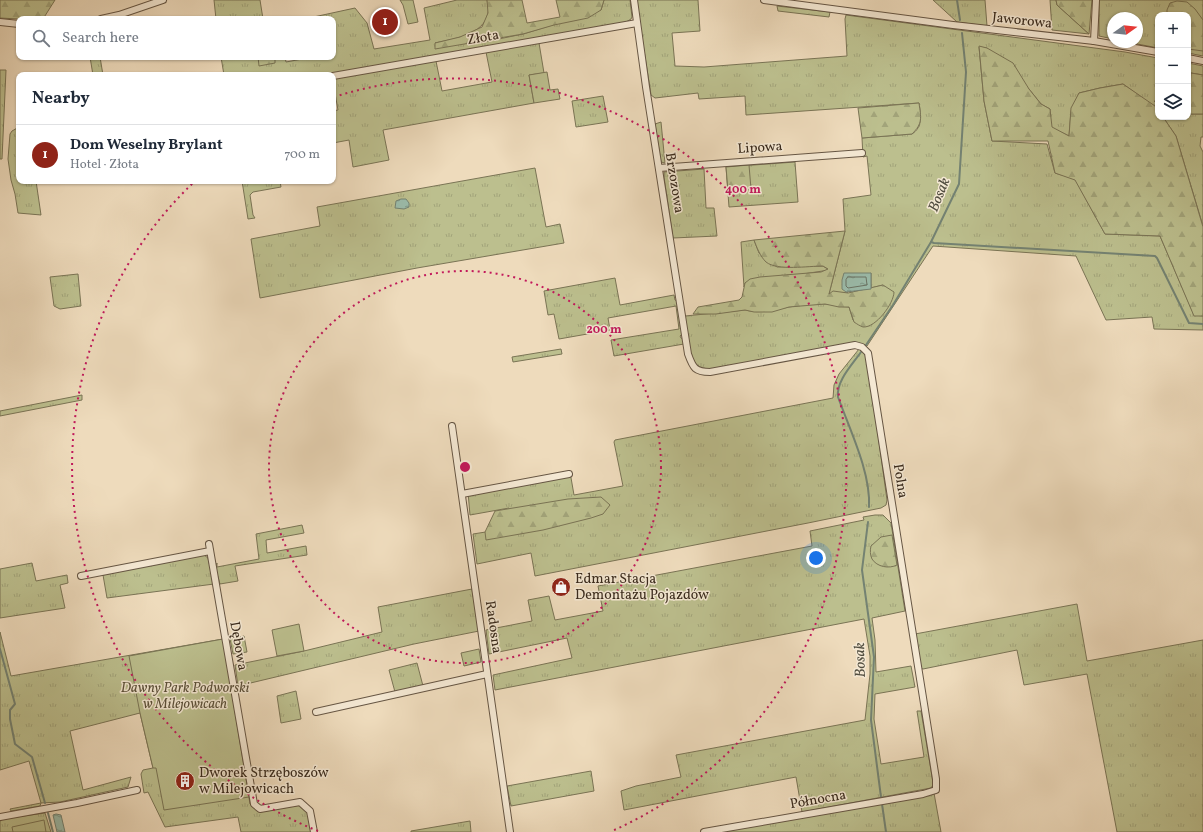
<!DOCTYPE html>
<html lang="en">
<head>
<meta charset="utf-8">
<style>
  :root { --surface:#fff; --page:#f6f6f7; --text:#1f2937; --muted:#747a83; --line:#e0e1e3; --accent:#8f2418 }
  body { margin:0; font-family:Vollkorn,serif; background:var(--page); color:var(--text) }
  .controls { position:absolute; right:12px; top:12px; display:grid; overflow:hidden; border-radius:8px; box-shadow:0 1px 3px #0004 }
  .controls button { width:36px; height:36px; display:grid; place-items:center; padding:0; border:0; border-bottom:1px solid var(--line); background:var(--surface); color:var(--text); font:20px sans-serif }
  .compass { position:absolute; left:1107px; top:12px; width:36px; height:36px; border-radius:50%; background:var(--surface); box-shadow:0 1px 3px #0004; rotate:75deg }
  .you { position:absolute; left:816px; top:558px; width:14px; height:14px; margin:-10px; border:3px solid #fff; border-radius:50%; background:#1a73e8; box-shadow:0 0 0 6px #1a73e833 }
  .badge { display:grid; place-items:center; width:26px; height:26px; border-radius:50%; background:var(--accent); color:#fff; font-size:13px; font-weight:700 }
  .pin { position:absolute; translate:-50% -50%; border:2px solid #fff; box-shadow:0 1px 4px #0006 }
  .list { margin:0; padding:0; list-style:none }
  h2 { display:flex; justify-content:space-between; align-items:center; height:52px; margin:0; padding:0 16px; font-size:17px }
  h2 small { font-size:13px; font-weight:400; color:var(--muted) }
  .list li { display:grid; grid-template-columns:26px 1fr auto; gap:12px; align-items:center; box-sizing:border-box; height:60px; padding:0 16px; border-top:1px solid var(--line) }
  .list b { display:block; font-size:15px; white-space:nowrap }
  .list p { margin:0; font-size:13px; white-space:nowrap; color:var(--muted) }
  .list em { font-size:13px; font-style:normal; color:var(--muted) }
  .icon { flex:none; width:22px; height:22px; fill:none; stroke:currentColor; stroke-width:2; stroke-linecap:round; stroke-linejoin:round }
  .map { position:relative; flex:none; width:1203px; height:832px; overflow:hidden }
  .search { position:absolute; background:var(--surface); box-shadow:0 1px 3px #0004; left:16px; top:16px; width:320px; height:44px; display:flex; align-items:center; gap:10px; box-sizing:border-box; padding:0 14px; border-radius:8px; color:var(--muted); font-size:15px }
  .panel { position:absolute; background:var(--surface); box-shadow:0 1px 3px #0004; left:16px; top:72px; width:320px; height:112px; border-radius:8px }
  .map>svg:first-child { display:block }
  .grass { fill:url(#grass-tufts); stroke:#7a7455; fill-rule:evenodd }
  .forest { fill:url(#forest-firs); stroke:#7a7455 }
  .green { fill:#bcbf8e; stroke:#7a7455 }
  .water { fill:url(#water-ripples); stroke:#748272 }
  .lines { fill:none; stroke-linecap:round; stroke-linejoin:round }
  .shore { stroke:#6a7364; stroke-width:1 }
  .stream { stroke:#748272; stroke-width:2 }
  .street-casing { stroke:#665644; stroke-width:8 }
  .street { stroke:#f4e8d3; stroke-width:6 }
  .ring { fill:none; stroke:#c2185b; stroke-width:2; stroke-dasharray:2 4 }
  .labels { text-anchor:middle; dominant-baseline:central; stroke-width:3; stroke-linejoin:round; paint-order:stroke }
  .street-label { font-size:14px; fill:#392a1c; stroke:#f4e8d3 }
  .poi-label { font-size:14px; fill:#392a1c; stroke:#f4e8d3; text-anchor:start }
  .park-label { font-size:14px; font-style:italic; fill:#5a4f38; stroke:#f4e8d3 }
  .water-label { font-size:15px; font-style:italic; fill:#524e40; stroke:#f4e8d3 }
  .centre { fill:#c2185b; stroke:#f4e8d3; stroke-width:2 }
  .ring-label { font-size:12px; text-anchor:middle; font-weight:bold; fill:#c2185b; stroke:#f4e8d3; stroke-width:3; stroke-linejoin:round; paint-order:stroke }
</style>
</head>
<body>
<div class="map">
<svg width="1203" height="832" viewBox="0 0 1203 832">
  <defs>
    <pattern id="grass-tufts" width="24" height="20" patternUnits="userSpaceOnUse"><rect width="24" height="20" fill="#bcbf8e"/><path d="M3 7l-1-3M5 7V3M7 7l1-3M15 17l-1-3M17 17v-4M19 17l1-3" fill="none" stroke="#a2a47a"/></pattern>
    <pattern id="forest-firs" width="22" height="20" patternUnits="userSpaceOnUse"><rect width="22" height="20" fill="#bcbf8e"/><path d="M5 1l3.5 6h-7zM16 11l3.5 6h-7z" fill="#a2a47a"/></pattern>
    <pattern id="water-ripples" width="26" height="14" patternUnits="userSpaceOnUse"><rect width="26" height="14" fill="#9bbcab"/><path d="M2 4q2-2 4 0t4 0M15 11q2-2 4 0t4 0" fill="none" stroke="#7f998a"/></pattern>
  </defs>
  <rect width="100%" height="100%" fill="#eedbbc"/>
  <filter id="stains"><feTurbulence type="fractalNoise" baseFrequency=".005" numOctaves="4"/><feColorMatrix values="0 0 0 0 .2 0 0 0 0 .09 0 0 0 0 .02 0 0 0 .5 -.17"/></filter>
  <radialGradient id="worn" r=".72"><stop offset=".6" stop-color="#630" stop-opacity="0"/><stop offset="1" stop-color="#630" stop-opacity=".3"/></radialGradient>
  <!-- grass -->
  <g class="grass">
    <polygon points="214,0 260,0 263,19 216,19"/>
    <path d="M457 0H487C488 4 489 9 488 13 484 35 453 39 435 43H479L523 34 601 10 604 0H630L632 17 631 19 626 22 539 43 544 73 529 75 534 103 383 130 389 160 353 167 349 140 333 143V111L338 110 333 82V75H224L221 57H285L286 62 313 57H333V19L309 18 355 8 367 23 374 49 430 40 424 8ZM486 52 492 82 442 91 436 61Z"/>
    <path d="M636 0H698L700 31 672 33 675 66 704 67 847 56 845 19 846 15 1125 52 1158 58V101H1154L1158 105V111L1156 108 1123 84 1100 88 1079 93 1071 111 1069 136 1050 127V109L1041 104 1029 89 987 48 979 47 984 101 992 141 1047 144 1055 173 1075 179 1105 234 1160 236 1194 315 1203 316V330L1154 329 1152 317 1106 320 1076 256 933 246 867 346 860 344 711 369C706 369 701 368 697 365 688 356 686 328 685 316L745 310C761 314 774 310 789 307 800 305 813 304 824 304 832 304 840 307 849 307L853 320 883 285 871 288V273L846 292 848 293 829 294 845 231 843 199 871 195 867 156 863 157 862 138 912 134C923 127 921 115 919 103L746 115 745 96 699 99 698 93 655 98 651 95 650 88Z"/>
    <polygon points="933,0 985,0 987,26 957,22"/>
    <polygon points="1050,0 1056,0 1057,5 1089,34 1052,30"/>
    <polygon points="1099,0 1203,0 1203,56 1188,53 1188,15 1158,15 1158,48 1127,42 1137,42 1137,18 1113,18 1113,39 1099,36"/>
    <polygon points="777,6 830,12 829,17 778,11"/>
    <polygon points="90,57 100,57 103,75 93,75"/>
    <polygon points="1188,63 1203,66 1203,75 1191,73 1189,101 1188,101"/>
    <polygon points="0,70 6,70 2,159 0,159"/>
    <polygon points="603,96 608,122 576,127 572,101"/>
    <polygon points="1188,114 1203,114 1203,137 1201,137 1200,146 1203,152 1203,226 1176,136 1163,117 1188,117"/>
    <polygon points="661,122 665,163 661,162 655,124"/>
    <polygon points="19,127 19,181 36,181 41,215 18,213 15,194 11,180 8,159 10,134 12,131"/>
    <polygon points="795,162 798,202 729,207 726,167"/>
    <polygon points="535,168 546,227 560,224 564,243 417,268 260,298 251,239 320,226 317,207"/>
    <polygon points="704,169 706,208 714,208 717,236 673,238 664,177 664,172"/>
    <polygon points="242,181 280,181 281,187 253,192 250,195 253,215 255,218 248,219"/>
    <polygon points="754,240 759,253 777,267 823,266 829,270 745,283 744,287 741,242"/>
    <polygon points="78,274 81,306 60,309 54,306 50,277"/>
    <polygon points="615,278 620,305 674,295 675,300 677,301 683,333 680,336 681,338 683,339 684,344 614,356 611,340 679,329 676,306 608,318 610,330 559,339 554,314 548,315 544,291"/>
    <polygon points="561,349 562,354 513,362 512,357"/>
    <polygon points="859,349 864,352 868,362 887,500 886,505 881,508 808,523 535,576 531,553 477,564 473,534 511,528 509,508 470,515 468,492 570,472 574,495 623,486 614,442 615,440 833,398 834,385 839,374"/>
    <polygon points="82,395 82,400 0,416 0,411"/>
    <polygon points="875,515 883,515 891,523 905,611 872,618 875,640 876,672 911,666 915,687 875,694 874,719 881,764 924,757 917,711 921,711 932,776 933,785 931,788 802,812 796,777 624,810 621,791 636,786 681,777 676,755 865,720 870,674 870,656 864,619 495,690 493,675 572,658 567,638 489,654 486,630 532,621 528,600 549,596 555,620 603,611 598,586 812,546 810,531 864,520 863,517"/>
    <polygon points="302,525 304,533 266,540 267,553 306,546 307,555 235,566 238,581 220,584 215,567 217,563 217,567 259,559 256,534"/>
    <polygon points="200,554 204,555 208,558 214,584 107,598 103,575"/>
    <polygon points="32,563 36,581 67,575 68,583 60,585 65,608 0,618 0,569"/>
    <polygon points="472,589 479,631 414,644 238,686 235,665 304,651 382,632 378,607"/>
    <polygon points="1077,604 1087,661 1203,640 1203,832 1117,832 1087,674 1024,685 1017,650 923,669 920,668 915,634"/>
    <polygon points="0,632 11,676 223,639 250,804 260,812 301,805 308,814 312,832 241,832 238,817 165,827 148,792 144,793 141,774 143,770 153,768 140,713 70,731 83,790 131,777 128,787 60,802 41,803 40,806 11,811 10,809 41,803 29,761 0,770"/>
    <polygon points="417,663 423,686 395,692 389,670"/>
    <polygon points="296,691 301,719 281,723 277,696"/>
    <polygon points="591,771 594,791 511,806 507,786"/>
    <polygon points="934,793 941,832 720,832"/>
    <polygon points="45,813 51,832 0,832 0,821 2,820 2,819"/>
    <polygon points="470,821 471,832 411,832 411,831"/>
  </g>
  <!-- forest -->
  <g class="forest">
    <polygon points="0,0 55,0 43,19 19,19 0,18"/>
    <polygon points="487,0 522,0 527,23 560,17 556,0 604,0 601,10 588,18 554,25 523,34 435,49 435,43 460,37 482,27 488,13"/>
    <polygon points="1056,0 1092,0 1089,34 1057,5"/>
    <polygon points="1177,1 1187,2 1195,9 1203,20 1203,51 1188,49 1188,15 1167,15 1167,10 1170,3"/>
    <polygon points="979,46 987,48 1013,63 1029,89 1041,104 1050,109 1052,127 1069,136 1071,108 1079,93 1100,88 1123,84 1155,106 1158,111 1158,117 1163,117 1176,136 1203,227 1203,316 1194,316 1160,236 1105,234 1075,180 1055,173 1048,141 992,141 984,101"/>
    <polygon points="258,57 275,57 275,63 259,66"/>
    <polygon points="1191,73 1203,75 1203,114 1188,114 1188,101 1189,101"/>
    <path d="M919 103C921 118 923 123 912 134L862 138 858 108Z"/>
    <polygon points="749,165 751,189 728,191 726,167"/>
    <path d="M845 231 829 294 833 291 848 293 883 285 894 292C894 303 876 328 863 327 860 326 857 324 854 322L849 307H839L825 304 789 307 772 312H754L745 310 716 314H693L698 307 739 300 742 297 745 283 750 279 760 277 821 272 828 269 823 266C809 266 777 271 766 262 760 256 757 248 754 240Z"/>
    <polygon points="601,497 610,505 603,514 591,518 543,530 486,540 485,532 495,511 568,499"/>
    <path d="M892 535 897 565C889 569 877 567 872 559 870 555 870 550 871 546L881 537Z"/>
  </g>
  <!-- green -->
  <g class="green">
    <polygon points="400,0 413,0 418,22 408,24 403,5"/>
    <polygon points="547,72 550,90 558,89 560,99 534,103 529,75"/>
    <polygon points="299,624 304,651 277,656 272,630"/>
    <polygon points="244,636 247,652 233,654 230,639"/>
    <polygon points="223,639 249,797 164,810 156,768 153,768 140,713 129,656"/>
    <polygon points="479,649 481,662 464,666 461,653"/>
    <polygon points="44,820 46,832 13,832 12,827"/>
  </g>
  <!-- water -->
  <g class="water">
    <polygon points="401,199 406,199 409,203 409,207 404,209 395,208 396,201"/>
    <polygon points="844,273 871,273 871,289 846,292 842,289 842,280"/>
    <polygon points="56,814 61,815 65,832 57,832 53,815"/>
  </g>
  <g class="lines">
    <!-- shore -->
    <polygon class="shore" points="848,277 866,277 867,285 848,288 846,286 846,280"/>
    <!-- stream -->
    <g class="stream">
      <polyline points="957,0 960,20"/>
      <polyline points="931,242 934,243 1155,256 1157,258 1189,323 1203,324"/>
      <polyline points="866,345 893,305 931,242 959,184 966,72 962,33"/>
      <path d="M861 352C852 365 836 381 838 397 850 430 871 473 869 507"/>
      <polyline points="868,522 862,570 874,657 871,720 881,797"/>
      <polyline points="0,649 15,704 10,710 10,719 15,744 32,757 45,803"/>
      <polyline points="882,804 886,832"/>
      <polyline points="48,813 53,832"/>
    </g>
    <!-- street casing -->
    <g class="street-casing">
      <g id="street">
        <path d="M634 0 646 87 688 354C693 368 695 372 710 372L855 345 862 347 868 353 936 779V790L923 794 704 832"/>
        <polyline points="764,0 953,25 1094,41 1158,52"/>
        <polyline points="101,19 119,15 163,0"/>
        <polyline points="0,22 19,24"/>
        <polyline points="1094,41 1096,0"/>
        <polyline points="1188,58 1203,61"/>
        <polyline points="333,76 637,23"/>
        <polyline points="659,168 862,153"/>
        <polyline points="452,426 510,832"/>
        <polyline points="462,494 569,474"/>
        <polyline points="209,544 254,804 260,809 300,802 310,811 314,832"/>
        <polyline points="81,576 210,551"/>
        <polyline points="316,712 487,674"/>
        <polyline points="0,817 77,803 137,790"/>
      </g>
    </g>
    <!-- street -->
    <use href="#street" class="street"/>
  </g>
  <!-- distance rings -->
  <g class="ring">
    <circle cx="465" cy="467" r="196"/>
    <path d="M318 831A393 393 0 0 1 194 182M334 97A393 393 0 0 1 612 831"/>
  </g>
  <!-- icons -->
  <defs>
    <g id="shop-disc" transform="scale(1)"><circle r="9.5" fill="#8f2418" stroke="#f4e8d3"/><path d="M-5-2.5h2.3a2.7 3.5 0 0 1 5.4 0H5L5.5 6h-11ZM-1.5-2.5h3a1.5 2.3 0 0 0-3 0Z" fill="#fff"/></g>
    <g id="building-disc" transform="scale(1)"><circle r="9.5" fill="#8f2418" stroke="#f4e8d3"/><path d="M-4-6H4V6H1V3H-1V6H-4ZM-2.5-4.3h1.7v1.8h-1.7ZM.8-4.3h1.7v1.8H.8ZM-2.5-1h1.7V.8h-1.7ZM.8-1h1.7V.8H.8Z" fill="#fff"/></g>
  </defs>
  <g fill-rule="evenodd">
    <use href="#shop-disc" x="561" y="587"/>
    <use href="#building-disc" x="185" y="781"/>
  </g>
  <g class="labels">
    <!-- street labels -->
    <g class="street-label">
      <text transform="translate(1022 21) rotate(6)">Jaworowa</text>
      <text transform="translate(483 38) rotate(-10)">Złota</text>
      <text transform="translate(760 148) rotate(-4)">Lipowa</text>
      <text transform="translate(674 183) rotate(81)">Brzozowa</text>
      <text transform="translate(900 481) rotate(81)">Polna</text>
      <text transform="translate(493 627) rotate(82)">Radosna</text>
      <text transform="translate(238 646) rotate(80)">Dębowa</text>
      <text transform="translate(818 800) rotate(-10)">Północna</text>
    </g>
    <!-- poi labels -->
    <g class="poi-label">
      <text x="575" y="579">Edmar Stacja<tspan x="575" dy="16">Demontażu Pojazdów</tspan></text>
      <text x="199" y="773">Dworek Strzęboszów<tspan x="199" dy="16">w Milejowicach</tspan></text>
    </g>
    <!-- park labels -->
    <g class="park-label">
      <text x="185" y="688">Dawny Park Podworski<tspan x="185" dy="16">w Milejowicach</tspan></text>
    </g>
    <!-- water labels -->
    <g class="water-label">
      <text transform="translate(940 195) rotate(-68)">Bosak</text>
      <text transform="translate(861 660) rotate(-92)">Bosak</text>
    </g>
  </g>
  <circle cx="465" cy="467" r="6" class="centre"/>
  <g class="ring-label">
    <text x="743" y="193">400 m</text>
    <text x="604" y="333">200 m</text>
  </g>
  <rect width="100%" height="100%" filter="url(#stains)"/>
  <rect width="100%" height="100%" fill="url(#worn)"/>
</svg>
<div class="controls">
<button>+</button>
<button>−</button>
<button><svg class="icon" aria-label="layers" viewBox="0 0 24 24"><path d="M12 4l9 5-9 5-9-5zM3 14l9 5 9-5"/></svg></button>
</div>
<svg class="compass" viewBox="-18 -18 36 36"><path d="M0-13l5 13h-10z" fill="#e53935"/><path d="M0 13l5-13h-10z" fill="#747a83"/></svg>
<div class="you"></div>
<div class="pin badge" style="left:385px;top:22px">1</div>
<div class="search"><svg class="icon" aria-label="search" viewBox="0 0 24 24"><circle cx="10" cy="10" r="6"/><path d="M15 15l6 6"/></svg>Search here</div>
<section class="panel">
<h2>Nearby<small></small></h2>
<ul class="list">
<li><span class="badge">1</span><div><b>Dom Weselny Brylant</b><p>Hotel · Złota</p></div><em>700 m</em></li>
</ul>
</section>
</div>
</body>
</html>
